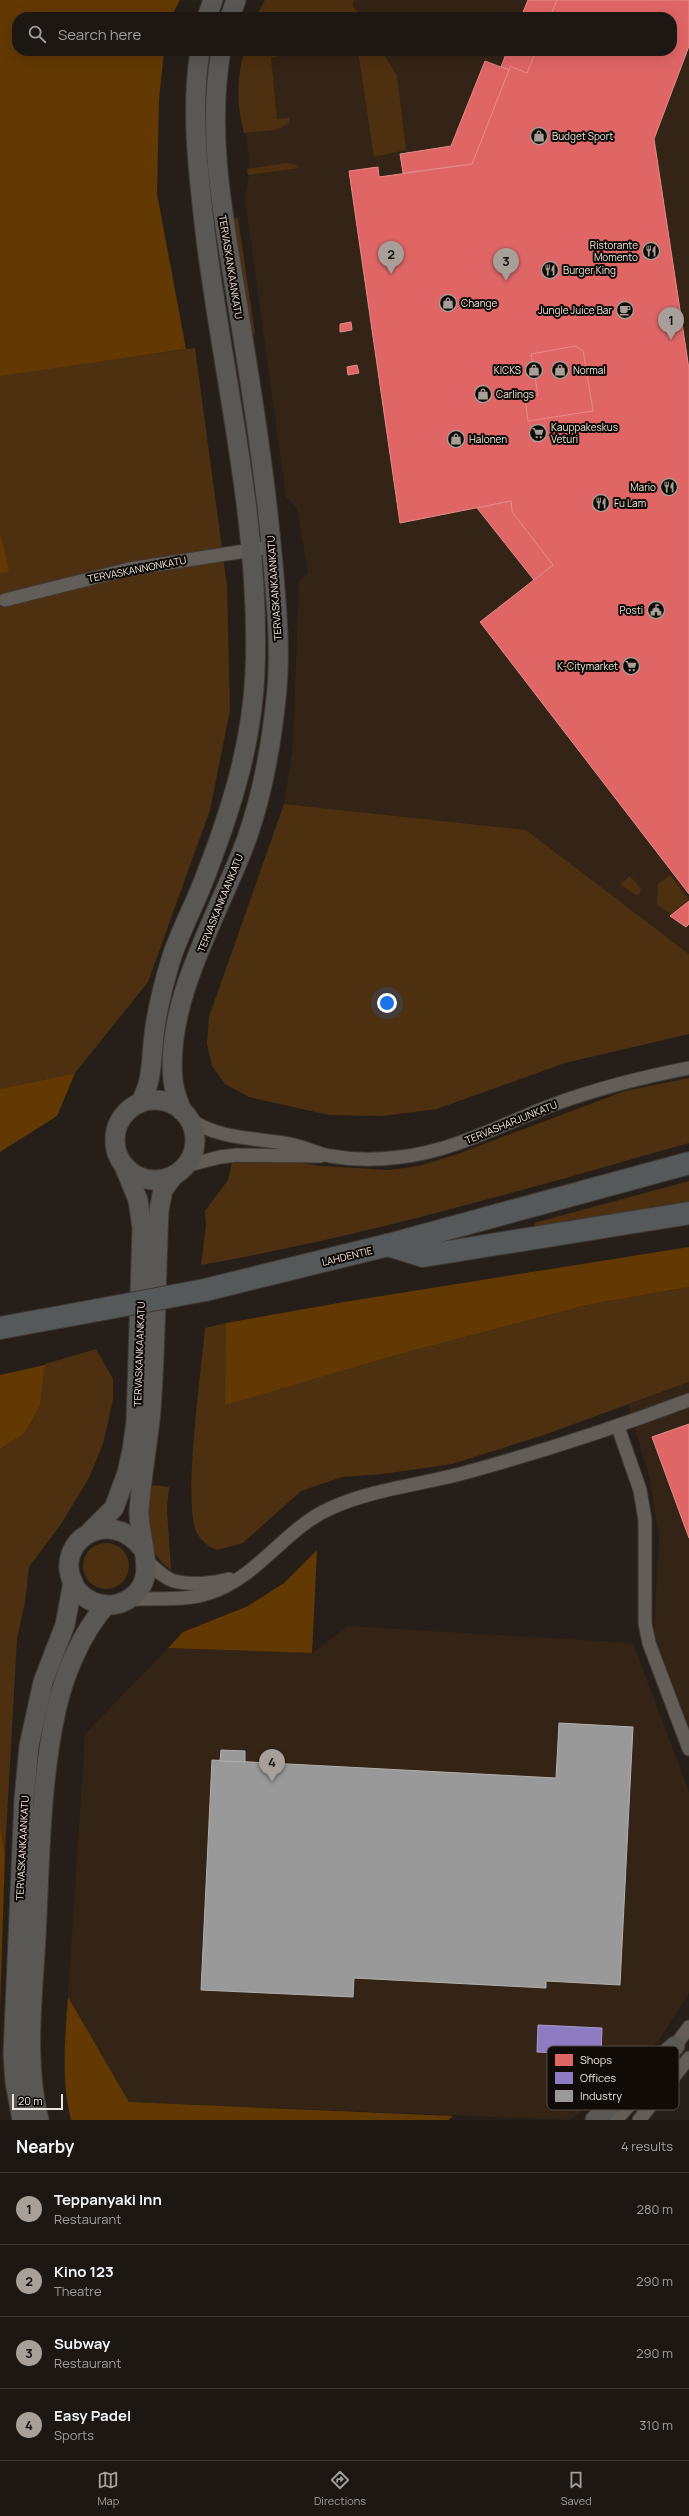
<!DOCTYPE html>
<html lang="en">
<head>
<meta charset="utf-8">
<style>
  :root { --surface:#1c1713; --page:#25201c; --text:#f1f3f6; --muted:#a09fa0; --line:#3a3633; --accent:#a79f98 }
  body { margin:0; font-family:Manrope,sans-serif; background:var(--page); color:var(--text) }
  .scale { position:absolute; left:12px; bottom:10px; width:51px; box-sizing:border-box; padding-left:4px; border:2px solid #ede4dc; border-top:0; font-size:11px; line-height:14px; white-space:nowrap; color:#ede4dc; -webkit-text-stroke:3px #100b06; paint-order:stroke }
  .you { position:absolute; left:387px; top:1003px; width:14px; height:14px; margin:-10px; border:3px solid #fff; border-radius:50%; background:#1a73e8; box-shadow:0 0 0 6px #1a73e833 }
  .badge { display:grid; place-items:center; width:26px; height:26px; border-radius:50%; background:var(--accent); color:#111; font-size:13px; font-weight:700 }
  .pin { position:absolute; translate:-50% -33px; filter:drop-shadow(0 1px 2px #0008) }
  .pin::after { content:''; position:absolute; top:21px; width:14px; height:12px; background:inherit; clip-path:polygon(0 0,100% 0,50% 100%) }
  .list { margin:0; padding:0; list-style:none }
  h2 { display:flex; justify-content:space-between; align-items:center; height:52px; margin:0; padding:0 16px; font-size:17px }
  h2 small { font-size:13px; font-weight:400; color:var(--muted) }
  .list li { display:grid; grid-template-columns:26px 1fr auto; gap:12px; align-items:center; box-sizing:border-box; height:72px; padding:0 16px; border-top:1px solid var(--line) }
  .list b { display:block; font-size:15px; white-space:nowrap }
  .list p { margin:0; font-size:13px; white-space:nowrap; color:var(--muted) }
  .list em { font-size:13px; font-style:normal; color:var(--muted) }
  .icon { flex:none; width:22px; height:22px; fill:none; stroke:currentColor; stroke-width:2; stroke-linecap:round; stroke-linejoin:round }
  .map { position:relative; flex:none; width:689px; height:2120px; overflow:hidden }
  .search { position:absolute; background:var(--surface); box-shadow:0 4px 16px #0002; left:12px; right:12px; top:12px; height:44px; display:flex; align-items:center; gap:10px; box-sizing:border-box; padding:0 14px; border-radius:16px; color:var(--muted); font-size:15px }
  .sheet { height:340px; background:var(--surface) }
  nav { display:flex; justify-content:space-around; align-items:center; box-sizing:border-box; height:56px; border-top:1px solid var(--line); background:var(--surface); font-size:11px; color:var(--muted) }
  nav a { display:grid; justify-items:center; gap:2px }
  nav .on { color:var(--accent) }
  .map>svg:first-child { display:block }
  .built { fill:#342415 }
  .green { fill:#4d300f }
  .forest { fill:#623903 }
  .shops { fill:#e06666; stroke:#e48c89 }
  .offices { fill:#8e7cc3; stroke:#aa9bca }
  .industry { fill:#999; stroke:#b2b0ad }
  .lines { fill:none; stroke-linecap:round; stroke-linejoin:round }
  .street-casing { stroke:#3f3934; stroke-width:15 }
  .secondary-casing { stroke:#3f3934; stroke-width:21 }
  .highway-casing { stroke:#3f3934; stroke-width:24 }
  .street { stroke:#635d58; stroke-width:13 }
  .secondary { stroke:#5a5855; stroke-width:19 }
  .highway { stroke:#55595a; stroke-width:22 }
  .highway-bridge-casing { stroke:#3f3934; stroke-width:24; stroke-linecap:butt }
  .highway-bridge { stroke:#55595a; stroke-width:22 }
  .labels { text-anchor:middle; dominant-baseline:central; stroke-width:4; stroke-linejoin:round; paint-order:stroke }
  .poi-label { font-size:10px; fill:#ede4dc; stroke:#100b06; text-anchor:start }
  .street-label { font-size:10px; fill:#ede4dc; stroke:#100b06 }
  .key { fill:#100b06; stroke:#524c46; stroke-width:1 }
  .key-label { font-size:11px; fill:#ede4dc }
</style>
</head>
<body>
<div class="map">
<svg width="689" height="2120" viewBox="0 0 689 2120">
  <rect width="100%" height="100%" fill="#261f19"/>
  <!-- built -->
  <g class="built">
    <polygon points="265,0 689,0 689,954 526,830 284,804 293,746 299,581 308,573 297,508 286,497 245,199 250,170 243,106 245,51 672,51 672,17 257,17"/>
    <polygon points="689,1382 689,1727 654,1634 659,1536 650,1480 628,1405"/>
    <polygon points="349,1626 633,1643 689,1792 689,1993 659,2040 619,2082 570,2120 129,2102 68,1997 85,1734 168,1648 312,1653"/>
  </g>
  <!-- green -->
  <g class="green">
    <polygon points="265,0 354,0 352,5 361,17 256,17"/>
    <path d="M244 51H284V55L271 58 277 119 289 118V123L275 130 244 133C236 105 237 79 244 51Z"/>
    <polygon points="358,51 382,51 397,76 406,150 374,157"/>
    <polygon points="287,163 297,165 299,168 248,175 247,169"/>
    <polygon points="238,218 255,334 250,335 233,219"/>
    <polygon points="195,348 227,586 230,710 210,810 148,982 75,1073 0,1089 0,375"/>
    <polygon points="284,804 526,830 689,954 689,1034 565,1063 437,1109 383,1116 329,1115 249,1097 225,1084 212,1066 207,1044 209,1017"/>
    <polygon points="670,875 689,900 671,914 657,905 658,884"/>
    <polygon points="630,876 641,889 639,895 634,894 620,884"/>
    <path d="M689 1078V1143C527 1189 366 1236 201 1265L206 1225 205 1211 228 1180 232 1163 277 1160 322 1166 390 1170 418 1166 455 1155 625 1091Z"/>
    <polygon points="689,1181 689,1205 570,1220 535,1227 534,1223"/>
    <path d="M689 1287V1382L544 1435 452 1464 383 1474 342 1477 301 1491 243 1543 217 1550C208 1546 202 1542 197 1533 182 1507 202 1365 205 1328L226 1323V1404L400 1354 587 1305Z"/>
    <polygon points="96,1349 113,1379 113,1400 103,1444 89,1478 61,1524 29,1567 25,1602 17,1639 5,1853 0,1825 0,1449 25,1433 40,1406 45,1364"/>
    <path d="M153 1485 169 1487 167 1509 171 1570C143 1551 142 1514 153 1485Z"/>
    <circle cx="106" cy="1566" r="23"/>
  </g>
  <!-- forest -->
  <g class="forest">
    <polygon points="0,0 180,0 171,17 17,17 17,51 164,51 159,99 157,194 186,349 0,376"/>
    <polygon points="0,533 9,571 0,574"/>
    <polygon points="75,1073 57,1116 0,1152 0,1089"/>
    <polygon points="689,1247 689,1287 587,1305 400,1354 225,1405 226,1323 344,1302"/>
    <polygon points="45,1365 40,1406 25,1433 0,1449 0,1375"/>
    <polygon points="317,1550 312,1653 168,1648 183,1632 248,1606 284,1583"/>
    <polygon points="0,1825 5,1853 0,2008"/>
    <path d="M68 1997 129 2102 453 2116 448 2120H71C61 2080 65 2038 68 1997Z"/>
  </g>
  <!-- shops -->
  <g class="shops">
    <polygon points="528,0 557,0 550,17 521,17"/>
    <polygon points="557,0 689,0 689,46 654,139 689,369 689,894 480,622 553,565 512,512 511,501 400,523 349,171 378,167 379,177 472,164 510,66 527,73 536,51 672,51 672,17 550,17"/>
    <polygon points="507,51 536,51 527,73 510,66 509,70 501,67"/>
    <polygon points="485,61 509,70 472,164 403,173 400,154 451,146"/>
    <polygon points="351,322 352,330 340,332 340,324"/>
    <polygon points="575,346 583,351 593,411 528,421 525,397 538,395 531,354"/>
    <polygon points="357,365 359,373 348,375 347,367"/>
    <polygon points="511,501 512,512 553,565 534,580 477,508"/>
    <polygon points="689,901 689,924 686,927 670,916"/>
    <polygon points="689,1424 689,1538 652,1437"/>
  </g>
  <!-- offices -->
  <polygon class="offices" points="538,2025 602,2028 601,2055 537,2052"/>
  <!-- industry -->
  <g class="industry">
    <polygon points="559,1723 633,1727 620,1985 546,1981 546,1988 354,1978 353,1997 201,1990 212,1760 556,1778"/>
    <polygon points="221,1750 245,1751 245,1762 220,1761"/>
  </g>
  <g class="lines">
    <!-- street casing -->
    <g class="street-casing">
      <g id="street">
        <polyline points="5,600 129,569 271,547"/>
        <path d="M188 1118C215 1138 251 1138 284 1143 300 1145 315 1153 330 1156 353 1160 378 1160 400 1157 455 1151 504 1123 555 1104 599 1088 643 1077 689 1068"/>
        <polyline points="185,1166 220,1157 237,1155 320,1156"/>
        <polyline points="618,1427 640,1490 645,1520 645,1623 649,1643 689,1749"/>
        <path d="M146 1560C155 1568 163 1578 174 1581 190 1585 213 1584 229 1579"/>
        <path d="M128 1600C154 1597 183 1602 209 1593 258 1578 285 1528 331 1508 371 1490 417 1485 460 1474 538 1453 614 1428 689 1400"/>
        <polyline points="616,2120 662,2069 675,2046 689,2027"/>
        <polyline points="639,2120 689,2058"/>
      </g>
    </g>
    <!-- secondary casing -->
    <g class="secondary-casing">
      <g id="secondary">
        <polyline points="207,17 213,0"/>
        <polyline points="230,17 236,0"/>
        <circle cx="155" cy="1140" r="40"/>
        <path d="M140 1103C153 1081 151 1059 154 1035 157 1008 164 982 172 956 182 927 197 900 207 872 232 807 252 742 255 673 261 526 224 384 206 239 199 178 190 113 200 51"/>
        <path d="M182 1111C178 1101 174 1091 173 1080 165 998 220 913 247 838 263 793 271 746 276 699 281 654 277 609 273 564 265 472 250 380 235 289 222 210 207 130 221 51"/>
        <polyline points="90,1532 114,1508 127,1473 132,1450 136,1422 142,1228 138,1200 124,1166"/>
        <path d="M142 1548C110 1506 53 1541 73 1583 78 1594 89 1602 101 1604 117 1608 136 1599 143 1583 151 1566 139 1533 139 1512 141 1478 148 1444 151 1410 156 1343 156 1276 159 1210L163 1190 174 1175"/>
        <polyline points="22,2120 15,2082 13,2054 24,1800 29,1746 43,1682 65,1625 73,1582"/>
        <path d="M39 2120C24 2061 33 1996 36 1936 40 1861 40 1784 56 1711 64 1674 81 1634 106 1605"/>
        <polyline points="595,2120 675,2046"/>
      </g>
    </g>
    <!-- highway casing -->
    <g class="highway-casing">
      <g id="highway">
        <polyline points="388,1245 423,1256 689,1213"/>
        <polyline points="205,1290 388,1245 689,1163"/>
        <polyline points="0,1328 98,1310"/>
      </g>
    </g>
    <!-- street -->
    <use href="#street" class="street"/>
    <!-- secondary -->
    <use href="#secondary" class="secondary"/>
    <!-- highway -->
    <use href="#highway" class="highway"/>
    <!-- highway-bridge casing -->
    <g class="highway-bridge-casing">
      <polyline id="highway-bridge" points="98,1310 205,1290"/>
    </g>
    <!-- highway-bridge -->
    <use href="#highway-bridge" class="highway-bridge"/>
  </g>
  <!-- icons -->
  <defs>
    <g id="shop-ring" transform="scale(0.9)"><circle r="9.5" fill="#100b06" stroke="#a79f98" stroke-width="1.5"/><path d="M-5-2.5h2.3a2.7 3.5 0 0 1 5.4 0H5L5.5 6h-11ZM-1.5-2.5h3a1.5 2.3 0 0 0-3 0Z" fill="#a79f98"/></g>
    <g id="restaurant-ring" transform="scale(0.9)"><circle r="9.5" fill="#100b06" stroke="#a79f98" stroke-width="1.5"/><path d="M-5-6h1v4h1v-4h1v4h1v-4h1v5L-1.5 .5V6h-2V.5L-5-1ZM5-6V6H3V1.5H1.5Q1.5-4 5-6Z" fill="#a79f98"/></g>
    <g id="cafe-ring" transform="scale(0.9)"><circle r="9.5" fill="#100b06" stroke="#a79f98" stroke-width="1.5"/><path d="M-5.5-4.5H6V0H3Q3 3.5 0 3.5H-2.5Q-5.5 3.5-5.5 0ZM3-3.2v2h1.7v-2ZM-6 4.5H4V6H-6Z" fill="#a79f98"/></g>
    <g id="supermarket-ring" transform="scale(0.9)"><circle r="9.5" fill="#100b06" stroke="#a79f98" stroke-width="1.5"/><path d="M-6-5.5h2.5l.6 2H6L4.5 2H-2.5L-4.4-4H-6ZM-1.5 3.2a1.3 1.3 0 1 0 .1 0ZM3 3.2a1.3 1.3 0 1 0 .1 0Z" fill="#a79f98"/></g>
    <g id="civic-ring" transform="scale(0.9)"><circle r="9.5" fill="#100b06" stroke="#a79f98" stroke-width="1.5"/><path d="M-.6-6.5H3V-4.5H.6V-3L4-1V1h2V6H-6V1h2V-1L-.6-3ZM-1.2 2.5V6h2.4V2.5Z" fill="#a79f98"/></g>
  </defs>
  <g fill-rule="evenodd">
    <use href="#shop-ring" x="539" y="136"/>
    <use href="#restaurant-ring" x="651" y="251"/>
    <use href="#restaurant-ring" x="550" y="270"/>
    <use href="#shop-ring" x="448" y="303"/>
    <use href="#cafe-ring" x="625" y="310"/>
    <use href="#shop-ring" x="534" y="370"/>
    <use href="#shop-ring" x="560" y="370"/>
    <use href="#shop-ring" x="483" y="394"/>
    <use href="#supermarket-ring" x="538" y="433"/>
    <use href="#shop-ring" x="456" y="439"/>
    <use href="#restaurant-ring" x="669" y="487"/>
    <use href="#restaurant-ring" x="601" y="503"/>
    <use href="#civic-ring" x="656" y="610"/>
    <use href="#supermarket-ring" x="631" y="666"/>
  </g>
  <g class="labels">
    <!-- poi labels -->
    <g class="poi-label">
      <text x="552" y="136">Budget Sport</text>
      <text x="638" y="245" text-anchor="end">Ristorante<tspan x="638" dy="12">Momento</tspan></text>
      <text x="563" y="270">Burger King</text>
      <text x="461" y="303">Change</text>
      <text x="612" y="310" text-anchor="end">Jungle Juice Bar</text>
      <text x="521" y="370" text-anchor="end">KICKS</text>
      <text x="573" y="370">Normal</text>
      <text x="496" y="394">Carlings</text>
      <text x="551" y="427">Kauppakeskus<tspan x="551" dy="12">Veturi</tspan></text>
      <text x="469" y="439">Halonen</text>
      <text x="656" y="487" text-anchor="end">Mario</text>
      <text x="614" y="503">Fu Lam</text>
      <text x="643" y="610" text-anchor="end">Posti</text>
      <text x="618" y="666" text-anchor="end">K-Citymarket</text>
    </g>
    <!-- street labels -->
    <g class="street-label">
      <text transform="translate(231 267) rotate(81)">TERVASKANKAANKATU</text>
      <text transform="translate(137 569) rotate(-11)">TERVASKANNONKATU</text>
      <text transform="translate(274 588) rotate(-94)">TERVASKANKAANKATU</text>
      <text transform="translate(220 903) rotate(-68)">TERVASKANKAANKATU</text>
      <text transform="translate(511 1122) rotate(-22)">TERVASHARJUNKATU</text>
      <text transform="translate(347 1256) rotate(-14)">LAHDENTIE</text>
      <text transform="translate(139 1354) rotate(-88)">TERVASKANKAANKATU</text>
      <text transform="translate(22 1848) rotate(-87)">TERVASKANKAANKATU</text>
    </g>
  </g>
  <!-- legend -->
  <rect x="547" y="2046" width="132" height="64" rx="6" class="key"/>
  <rect x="555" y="2054" width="18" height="12" fill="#e06666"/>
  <rect x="555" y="2072" width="18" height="12" fill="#8e7cc3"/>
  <rect x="555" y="2090" width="18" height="12" fill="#999"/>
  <g class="key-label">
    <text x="580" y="2064">Shops</text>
    <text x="580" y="2082">Offices</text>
    <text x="580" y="2100">Industry</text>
  </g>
</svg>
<div class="scale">20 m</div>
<div class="you"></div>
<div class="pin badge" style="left:671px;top:340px">1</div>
<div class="pin badge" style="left:391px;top:274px">2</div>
<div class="pin badge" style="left:506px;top:281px">3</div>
<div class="pin badge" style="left:272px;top:1782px">4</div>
<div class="search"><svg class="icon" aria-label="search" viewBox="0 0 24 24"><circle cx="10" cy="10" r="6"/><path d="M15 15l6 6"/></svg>Search here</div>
</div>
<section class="sheet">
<h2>Nearby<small>4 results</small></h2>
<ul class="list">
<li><span class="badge">1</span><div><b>Teppanyaki Inn</b><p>Restaurant</p></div><em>280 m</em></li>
<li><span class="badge">2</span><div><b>Kino 123</b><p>Theatre</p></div><em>290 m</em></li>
<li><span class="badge">3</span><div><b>Subway</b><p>Restaurant</p></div><em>290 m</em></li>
<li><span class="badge">4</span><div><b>Easy Padel</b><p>Sports</p></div><em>310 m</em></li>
</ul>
</section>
<nav>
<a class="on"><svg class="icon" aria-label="map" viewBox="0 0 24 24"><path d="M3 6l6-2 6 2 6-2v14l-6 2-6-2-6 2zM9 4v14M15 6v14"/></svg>Map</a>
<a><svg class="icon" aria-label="directions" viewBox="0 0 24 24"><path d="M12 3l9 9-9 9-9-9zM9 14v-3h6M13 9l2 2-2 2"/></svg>Directions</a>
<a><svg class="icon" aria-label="saved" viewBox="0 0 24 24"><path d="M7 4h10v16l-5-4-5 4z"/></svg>Saved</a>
</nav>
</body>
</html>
